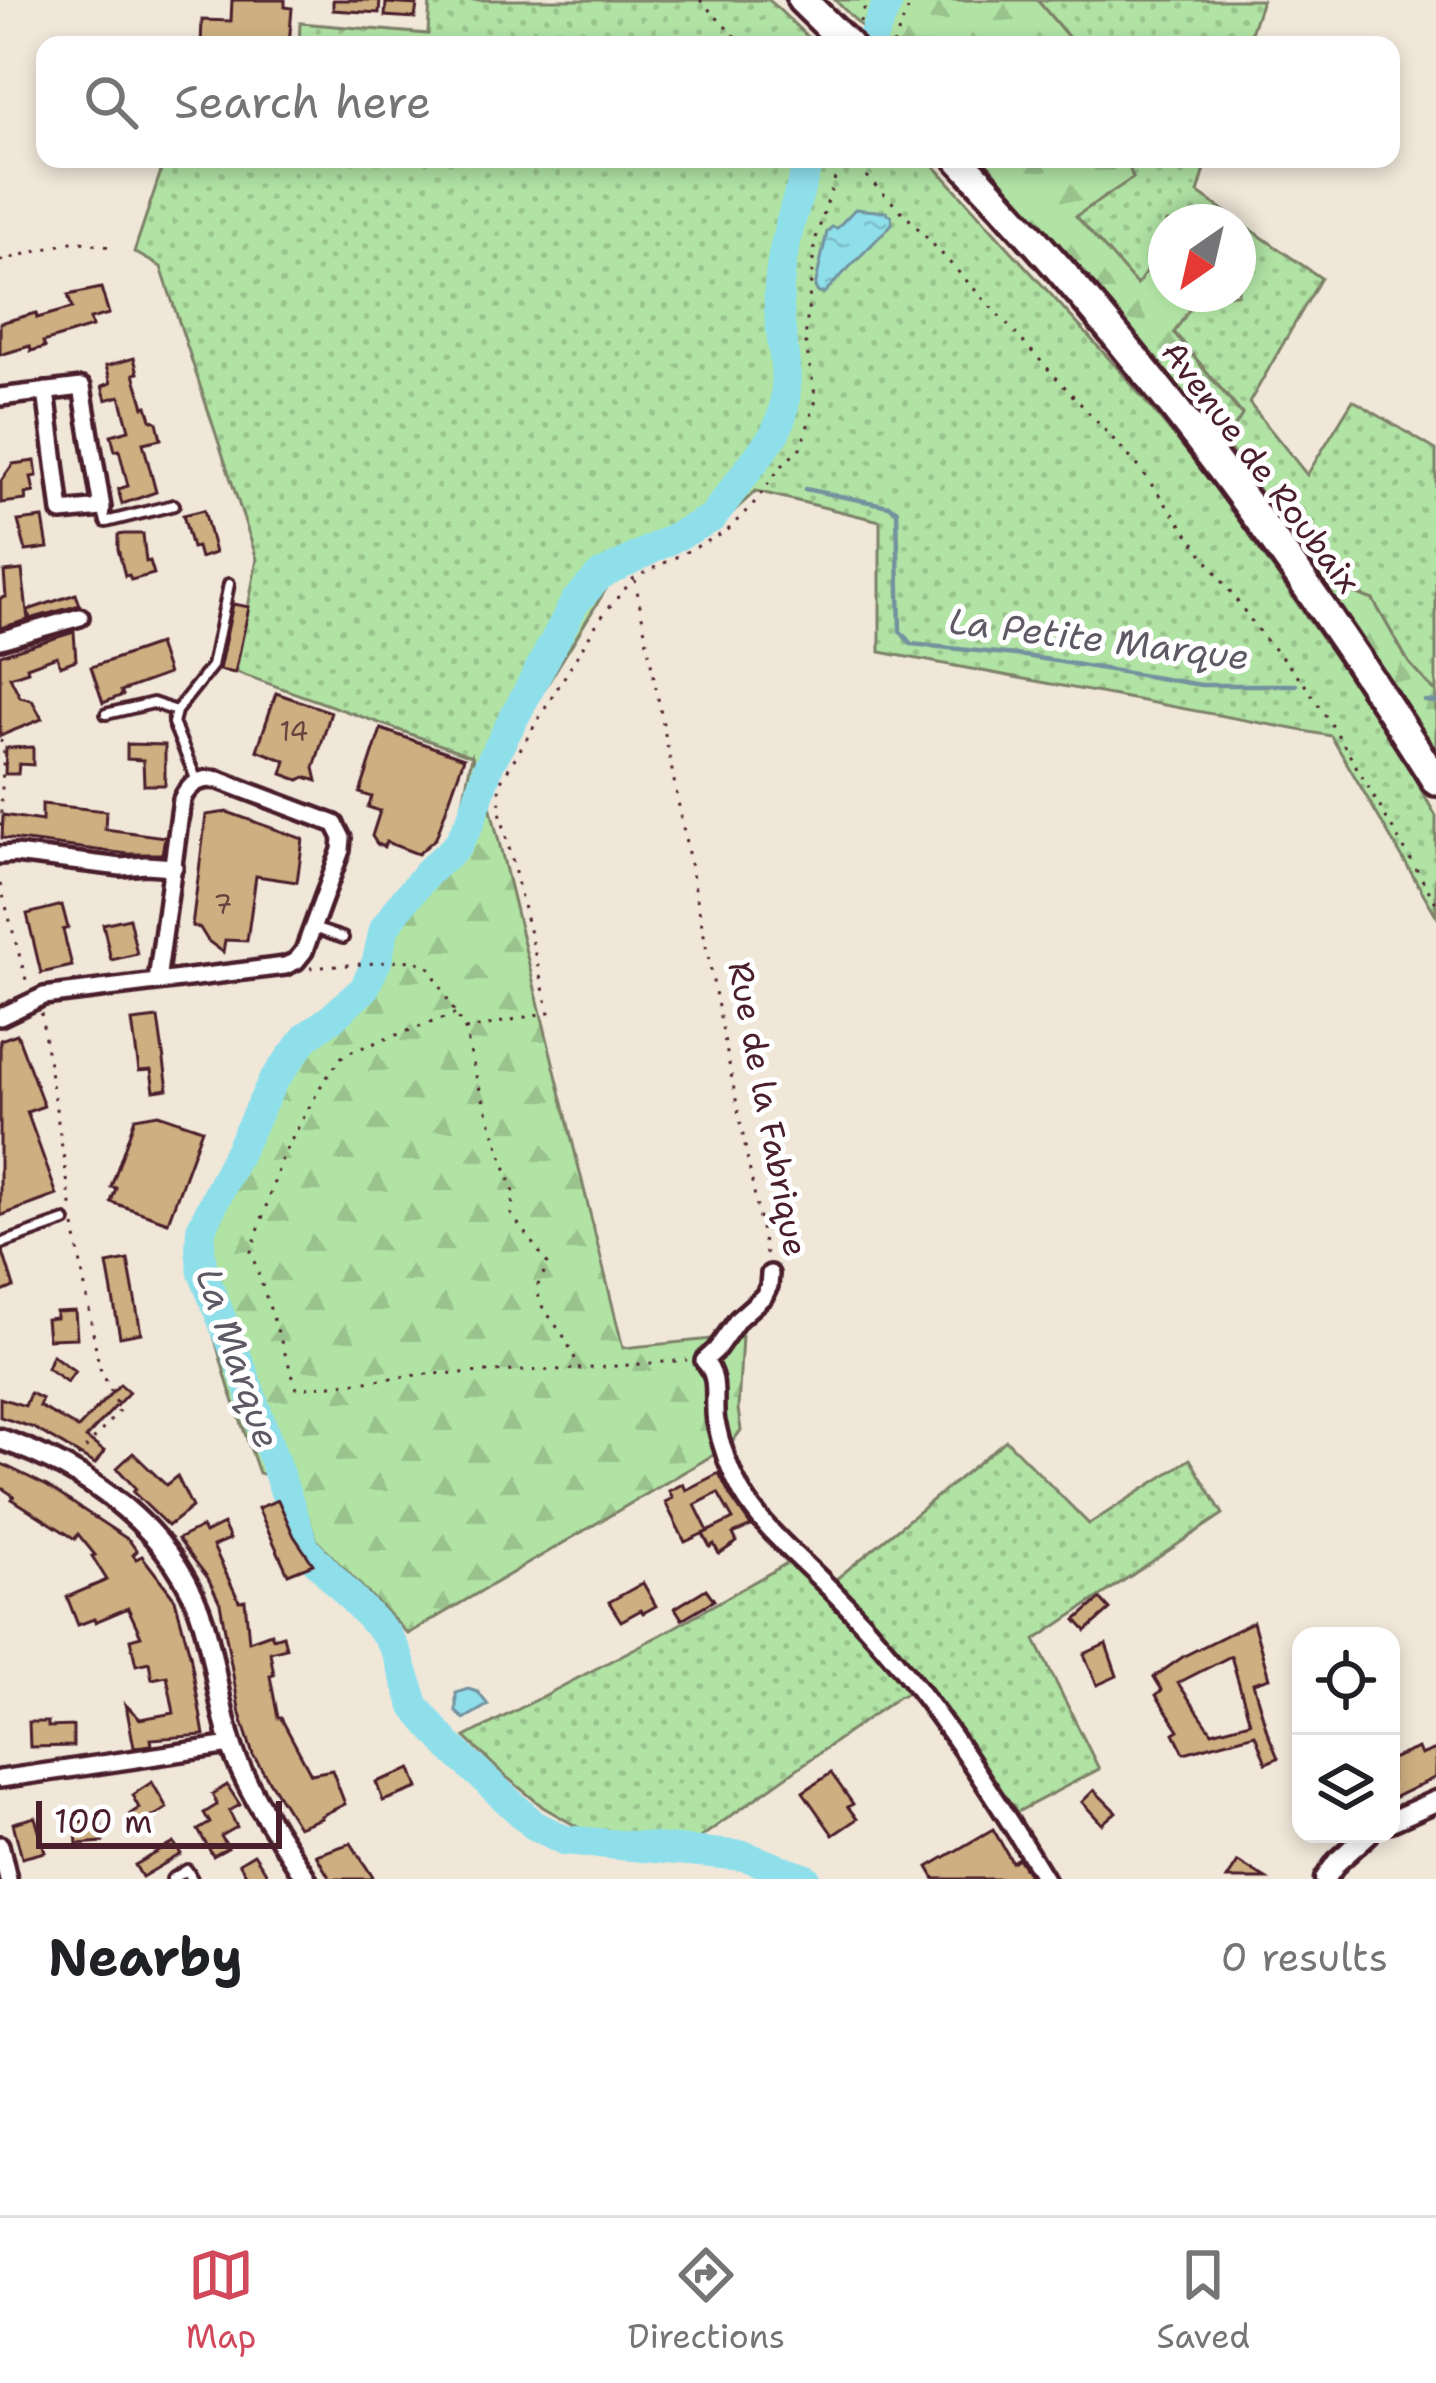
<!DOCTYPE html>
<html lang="en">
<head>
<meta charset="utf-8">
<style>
  :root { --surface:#fff; --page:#f2f2f2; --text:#202124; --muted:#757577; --line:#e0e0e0; --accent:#d1495b }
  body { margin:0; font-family:"Shantell Sans",sans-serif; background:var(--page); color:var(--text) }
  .controls { position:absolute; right:36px; bottom:36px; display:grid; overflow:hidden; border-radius:24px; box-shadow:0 6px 18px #0003 }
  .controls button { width:108px; height:108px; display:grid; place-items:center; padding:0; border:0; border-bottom:3px solid var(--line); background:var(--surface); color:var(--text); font:60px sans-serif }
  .compass { position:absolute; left:1148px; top:204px; width:108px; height:108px; border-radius:50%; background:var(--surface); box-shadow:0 6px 18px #0003; rotate:214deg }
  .scale { position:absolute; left:36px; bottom:30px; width:246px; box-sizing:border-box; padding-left:12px; border:6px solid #4a1f2b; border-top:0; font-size:33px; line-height:42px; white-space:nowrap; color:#4a1f2b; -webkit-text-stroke:9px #fff; paint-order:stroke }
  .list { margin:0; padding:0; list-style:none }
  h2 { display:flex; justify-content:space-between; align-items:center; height:156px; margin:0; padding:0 48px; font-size:51px }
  h2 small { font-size:39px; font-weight:400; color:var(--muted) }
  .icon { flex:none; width:66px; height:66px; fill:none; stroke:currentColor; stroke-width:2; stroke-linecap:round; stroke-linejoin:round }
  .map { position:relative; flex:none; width:1436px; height:1879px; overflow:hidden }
  .search { position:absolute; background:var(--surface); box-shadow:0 6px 18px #0003; left:36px; right:36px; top:36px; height:132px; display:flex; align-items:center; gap:30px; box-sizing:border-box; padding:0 42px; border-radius:24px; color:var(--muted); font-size:45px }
  .sheet { height:336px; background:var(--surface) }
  nav { display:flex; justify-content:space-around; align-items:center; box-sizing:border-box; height:168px; border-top:3px solid var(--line); background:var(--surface); font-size:33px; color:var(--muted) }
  nav a { display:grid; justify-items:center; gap:6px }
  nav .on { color:var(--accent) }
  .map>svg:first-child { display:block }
  .grass { fill:url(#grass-dots); stroke:#7d8168; stroke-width:3 }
  .forest { fill:url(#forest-firs); stroke:#7d8168; stroke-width:3 }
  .water { fill:url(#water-ripples); stroke:#73929e; stroke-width:3 }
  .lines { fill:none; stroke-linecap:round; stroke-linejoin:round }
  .stream { stroke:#73929e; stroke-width:4.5 }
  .river { stroke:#8fdfeb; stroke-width:30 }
  .building { fill:#cdaf81; stroke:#4a1f2b; stroke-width:3; fill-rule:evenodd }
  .service-casing { stroke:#4a1f2b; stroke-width:16 }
  .minor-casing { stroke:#4a1f2b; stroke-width:24 }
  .tertiary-casing { stroke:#4a1f2b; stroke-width:27 }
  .trunk-casing { stroke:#4a1f2b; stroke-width:36 }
  .path { stroke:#4a1f2b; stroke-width:3; stroke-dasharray:3 9; stroke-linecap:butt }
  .service { stroke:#fff; stroke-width:8 }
  .minor { stroke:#fff; stroke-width:15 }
  .tertiary { stroke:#fff; stroke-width:18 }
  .trunk { stroke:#fff; stroke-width:27 }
  .labels { text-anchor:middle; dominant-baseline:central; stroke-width:10; stroke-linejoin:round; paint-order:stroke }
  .number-label { font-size:27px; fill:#6b4340 }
  .street-label { font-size:33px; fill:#4a1f2b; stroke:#fff }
  .water-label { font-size:36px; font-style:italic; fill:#5f5965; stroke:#fff }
</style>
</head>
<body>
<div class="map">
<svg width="1436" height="1879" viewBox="0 0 1436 1879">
  <defs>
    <pattern id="grass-dots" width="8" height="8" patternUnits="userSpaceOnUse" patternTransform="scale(3)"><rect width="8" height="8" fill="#b0e3a4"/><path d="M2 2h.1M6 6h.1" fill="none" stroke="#99c28d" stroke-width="1.8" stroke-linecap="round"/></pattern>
    <pattern id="forest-firs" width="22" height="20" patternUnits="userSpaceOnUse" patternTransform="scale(3)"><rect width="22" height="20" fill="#b0e3a4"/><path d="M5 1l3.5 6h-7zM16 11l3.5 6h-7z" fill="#99c28d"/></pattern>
    <pattern id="water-ripples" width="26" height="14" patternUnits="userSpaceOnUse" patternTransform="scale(3)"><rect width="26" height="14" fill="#8fdfeb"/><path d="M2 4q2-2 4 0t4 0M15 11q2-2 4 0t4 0" fill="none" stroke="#7dbfca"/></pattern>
  </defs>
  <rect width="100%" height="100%" fill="#f0e7d9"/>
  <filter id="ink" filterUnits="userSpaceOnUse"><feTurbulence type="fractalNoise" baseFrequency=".00833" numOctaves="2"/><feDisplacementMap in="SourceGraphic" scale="24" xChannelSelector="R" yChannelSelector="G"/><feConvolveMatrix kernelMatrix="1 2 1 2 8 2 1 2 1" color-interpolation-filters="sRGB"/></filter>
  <g filter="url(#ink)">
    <!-- grass -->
    <g class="grass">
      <polygon points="430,0 769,0 816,45 299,45 300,23 428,34"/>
      <polygon points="1037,0 1262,0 1247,45 1075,45"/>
      <polygon points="165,159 928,159 1123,374 1212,482 1390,736 1436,816 1436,915 1331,736 880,652 880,521 756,491 713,530 614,576 519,730 488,797 472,756 236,672 257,559 161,267 134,252"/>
      <polygon points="1126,159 1208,159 1198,193 1321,278 1249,403 1307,475 1353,400 1436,450 1436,693 1409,663 1373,600 1324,582 1225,442 1242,414 1174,332 1199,294 1238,294 1238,222 1166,222 1166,242 1137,286 1076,216 1133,178"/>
      <polygon points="1006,1440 1089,1524 1190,1459 1223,1514 1035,1640 1099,1769 1017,1812 927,1686 898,1697 697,1840 583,1830 543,1807 504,1775 465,1737 666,1632 803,1554 835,1580"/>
    </g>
    <!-- forest -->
    <g class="forest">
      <polygon points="835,0 1037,0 1075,45 880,45"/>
      <polygon points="984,159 1126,159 1133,178 1076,216 1137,285 1166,242 1166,294 1199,294 1174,333 1242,415 1225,442"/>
      <polygon points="1324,582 1373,600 1409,663 1436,693 1436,754"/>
      <polygon points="472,756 488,797 623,1348 742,1336 738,1409 741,1430 730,1445 408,1634 317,1541 295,1482 259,1473 229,1388 189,1249 210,1188 289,1042 335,1007 358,982 398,892 458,827"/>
    </g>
    <!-- water -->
    <g class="water">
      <polygon points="855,209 886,212 891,216 892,224 824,293 818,293 815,287 827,232 832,227 837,228"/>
      <polygon points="468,1689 478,1692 488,1705 464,1719 456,1712 456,1693"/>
    </g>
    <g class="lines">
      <!-- stream -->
      <g class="stream">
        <polyline points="805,489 889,506 897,511 900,631 911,644 1025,656 1201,685 1296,685"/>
        <polyline points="1425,701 1436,702"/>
      </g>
      <!-- river -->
      <g class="river">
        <polyline points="869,45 889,0"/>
        <path d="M806 1879 745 1856 564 1840 534 1825 448 1745 415 1707 397 1653 386 1634 305 1549 243 1372 203 1273 200 1250 201 1229 273 1081 307 1036 333 1017 364 989 377 961 384 929 399 907 429 871 457 846 471 820 488 767 575 602 599 576 712 518 774 435C800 388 775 338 779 287 782 243 797 201 809 159"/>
      </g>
    </g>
    <!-- building -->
    <g class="building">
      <polygon points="232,0 285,0 285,7 292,8 289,45 201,45 202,20 231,21"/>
      <polygon points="333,0 380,0 379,13 333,10"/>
      <polygon points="386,3 417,5 415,18 385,16"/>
      <polygon points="101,288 109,314 90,319 92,327 43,342 45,347 31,351 30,346 0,355 0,323 36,313 37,318 72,308 68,295"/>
      <polygon points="134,358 138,373 134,374 144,407 147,406 151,419 157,422 161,439 143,443 156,492 122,504 118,489 128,486 119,450 115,451 111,435 129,430 120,396 106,400 102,386 111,383 106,366"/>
      <polygon points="35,461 37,476 31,477 34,492 25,494 26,500 1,503 1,481 13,464"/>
      <polygon points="204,510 215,553 200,558 197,547 192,548 183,515"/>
      <polygon points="43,518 48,548 26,551 18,521"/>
      <polygon points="124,534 143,534 146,562 150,561 154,574 131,580 129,575 125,576 118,549 118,535"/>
      <polygon points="22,570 28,620 0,628 0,598 6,597 4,572"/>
      <polygon points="76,594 80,605 30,619 28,610"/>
      <polygon points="233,604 249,607 235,673 219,670"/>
      <polygon points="74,632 76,660 60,666 57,656 27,667 28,671 10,677 20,697 32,700 42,719 0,736 0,655"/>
      <polygon points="158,644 168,674 121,691 123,695 103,703 91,667"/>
      <polygon points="276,693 331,712 314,768 317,781 305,777 299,780 282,774 286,761 257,750"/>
      <polygon points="381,729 464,758 436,838 418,854 386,842 384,847 377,844 372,836 380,811 368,807 372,797 360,793"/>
      <polygon points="127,744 165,745 165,785 144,785 143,760 127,759"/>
      <polygon points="33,747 33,765 19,764 18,774 5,774 6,748"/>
      <polygon points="42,804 106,811 105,829 165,837 162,854 128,854 2,838 3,815 42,821"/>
      <polygon points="227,812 303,839 297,882 256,876 247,941 225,940 223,952 208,941 200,928 192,926 206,815"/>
      <polygon points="62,905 68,928 63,930 72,966 41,973 27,914"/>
      <polygon points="129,918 137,954 111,960 103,924"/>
      <polygon points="158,1018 168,1089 154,1091 151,1070 139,1071 132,1021"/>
      <polygon points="17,1034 44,1106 27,1112 57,1195 0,1216 0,1040"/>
      <polygon points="158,1114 202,1129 168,1222 111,1202 116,1188 111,1187 135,1118"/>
      <polygon points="0,1252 3,1252 14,1287 0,1293"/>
      <polygon points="128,1260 141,1333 120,1337 107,1264"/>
      <polygon points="75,1311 77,1338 48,1339 46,1319 56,1318 56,1312"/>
      <polygon points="52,1355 75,1371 67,1382 47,1368"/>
      <polygon points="120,1384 129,1392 86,1438 104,1451 95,1464 34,1428 0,1417 0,1398 25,1406 30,1393 42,1399 39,1406 78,1428"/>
      <polygon points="133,1453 166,1485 177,1476 192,1507 168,1526 133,1492 136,1489 117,1468"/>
      <polygon points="0,1463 47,1486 129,1540 137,1551 133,1555 136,1559 142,1556 175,1599 190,1654 204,1735 151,1739 152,1745 134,1747 126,1705 140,1719 174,1713 167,1676 152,1679 149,1662 136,1665 130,1639 141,1636 128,1608 95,1622 94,1619 78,1625 67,1597 107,1580 92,1556 95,1555 78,1534 75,1539 12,1499 14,1496 0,1487"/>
      <polygon points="719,1473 731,1497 751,1526 733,1534 737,1542 719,1554 714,1544 710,1547 703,1534 733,1519 718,1493 695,1505 708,1531 685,1542 665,1502 673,1498 669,1491 683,1484 686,1490"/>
      <polygon points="278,1500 294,1536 313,1564 288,1574 258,1508"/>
      <polygon points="223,1524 230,1539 213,1546 239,1601 245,1600 249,1641 271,1633 273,1638 283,1635 286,1648 270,1652 274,1675 270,1676 278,1718 281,1718 311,1774 332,1770 345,1804 321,1816 322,1818 298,1827 253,1755 240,1714 220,1603 208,1578 178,1539 202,1527 205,1533"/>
      <polygon points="643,1583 656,1606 643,1613 641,1610 621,1621 609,1602"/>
      <polygon points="706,1589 714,1600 682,1619 675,1608"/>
      <polygon points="1100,1599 1110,1610 1086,1631 1076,1620"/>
      <path d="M1253 1622 1269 1678 1253 1683 1267 1731 1278 1758 1266 1763 1255 1734 1184 1753 1174 1733 1179 1730 1156 1695 1162 1690 1154 1677 1184 1656ZM1231 1656 1250 1722 1212 1732 1178 1683Z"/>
      <polygon points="1106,1644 1117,1676 1097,1685 1084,1654"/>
      <polygon points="29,1722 48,1722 48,1727 73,1726 73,1746 30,1747"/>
      <polygon points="1418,1748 1421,1755 1436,1749 1436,1777 1391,1799 1391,1759"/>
      <polygon points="411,1769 418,1788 383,1801 376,1782"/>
      <polygon points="831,1773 853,1804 848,1807 857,1819 833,1835 803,1792"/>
      <polygon points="152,1782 167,1808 137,1827 130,1814 139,1808 132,1795"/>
      <polygon points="227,1785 240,1805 229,1811 237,1827 221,1836 228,1848 213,1856 198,1830 210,1823 204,1813 217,1805 212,1794"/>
      <polygon points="1094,1790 1116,1812 1102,1824 1082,1802"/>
      <polygon points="35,1817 45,1852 22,1858 13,1823"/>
      <polygon points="101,1820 103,1842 77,1844 75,1822"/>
      <polygon points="993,1829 1012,1862 1018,1858 1031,1879 935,1879 928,1867"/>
      <polygon points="174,1843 181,1854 142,1877 135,1865"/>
      <polygon points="351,1843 374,1879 330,1879 316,1855"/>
      <polygon points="254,1854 264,1869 270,1879 249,1879 239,1863"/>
      <polygon points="1238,1862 1266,1879 1227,1879"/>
    </g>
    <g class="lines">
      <!-- service casing -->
      <g class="service-casing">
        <g id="service">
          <polyline points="103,510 106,522 174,505"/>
          <polyline points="106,714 153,703 176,711"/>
          <polyline points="197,781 173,723 176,711 212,666 229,584"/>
          <polyline points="313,928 343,938"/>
          <polyline points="0,1244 65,1221"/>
          <polyline points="172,1879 187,1870 192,1879"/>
        </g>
      </g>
      <!-- minor casing -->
      <g class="minor-casing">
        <g id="minor">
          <polyline points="0,397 82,387 102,508 61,512 46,391"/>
          <polyline points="0,640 80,617"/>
          <polyline points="0,855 15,854 121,867 146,865 174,867"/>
          <path d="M0 1017 44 996 285 966 296 961 304 951 341 850 342 838 335 824 219 780C201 777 190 783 182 799L157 981"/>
          <path d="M770 1274 769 1286 764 1296 738 1319 716 1350 704 1361C721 1377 712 1401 716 1422 721 1446 729 1469 741 1491 760 1524 786 1546 813 1572 838 1596 861 1620 883 1646 944 1717 996 1799 1045 1879"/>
          <polyline points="0,1779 231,1745"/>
          <polyline points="0,1845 8,1879"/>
        </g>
      </g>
      <!-- tertiary casing -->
      <g class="tertiary-casing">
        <g id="tertiary">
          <path d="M0 1439C88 1469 176 1531 204 1624 216 1666 219 1709 233 1750 249 1796 281 1838 306 1879"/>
          <polyline points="1391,1821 1436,1801"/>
          <polyline points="1325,1879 1337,1862 1368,1834"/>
        </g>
      </g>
      <!-- trunk casing -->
      <g class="trunk-casing">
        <g id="trunk">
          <polyline points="802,0 848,45"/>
          <path d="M959 159C1141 349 1296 559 1436 781"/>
        </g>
      </g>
      <!-- path -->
      <g class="path">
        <polyline points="700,0 743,45"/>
        <polyline points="860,22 867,0"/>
        <polyline points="893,45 912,0"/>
        <polyline points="849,159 915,225 1138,466 1264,638 1301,679 1335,730 1436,903"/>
        <polyline points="0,261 75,241 110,247"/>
        <polyline points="635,580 767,1259"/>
        <polyline points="0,740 4,745 0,830"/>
        <polyline points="0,884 28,987"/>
        <polyline points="310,968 414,960 430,968 465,1030 477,1080 514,1193 511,1214 548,1264 538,1285 539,1302 565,1338 580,1369 687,1360"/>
        <polyline points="41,1013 72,1211"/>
        <polyline points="455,1014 344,1054 322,1084 283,1155 251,1252 297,1389 427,1374 580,1369"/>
        <polyline points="465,1030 549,1012 500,811 499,784 599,620 634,578 726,532 755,502 780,468 801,447 816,400 805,340 815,241 841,159"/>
        <polyline points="74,1226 99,1366 120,1410 78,1457"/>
      </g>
      <!-- service -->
      <use href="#service" class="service"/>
      <!-- minor -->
      <use href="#minor" class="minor"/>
      <!-- tertiary -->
      <use href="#tertiary" class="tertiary"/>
      <!-- trunk -->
      <use href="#trunk" class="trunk"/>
    </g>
  </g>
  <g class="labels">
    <!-- number labels -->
    <g class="number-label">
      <text x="294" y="731">14</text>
      <text x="223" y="904">7</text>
    </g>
    <!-- street labels -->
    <g class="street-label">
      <text transform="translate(1261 467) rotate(53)">Avenue de Roubaix</text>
      <text transform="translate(768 1109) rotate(79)">Rue de la Fabrique</text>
    </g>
    <!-- water labels -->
    <g class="water-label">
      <text transform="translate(1099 639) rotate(7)">La Petite Marque</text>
      <text transform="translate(238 1358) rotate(71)">La Marque</text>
    </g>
  </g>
</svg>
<div class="controls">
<button><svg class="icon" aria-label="locate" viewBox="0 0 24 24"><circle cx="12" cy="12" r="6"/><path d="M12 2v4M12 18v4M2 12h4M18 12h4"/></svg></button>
<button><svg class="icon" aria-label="layers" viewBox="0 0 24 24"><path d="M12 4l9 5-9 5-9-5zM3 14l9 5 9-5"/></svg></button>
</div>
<svg class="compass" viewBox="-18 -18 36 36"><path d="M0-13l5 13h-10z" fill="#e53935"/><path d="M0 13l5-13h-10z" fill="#757577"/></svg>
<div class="scale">100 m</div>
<div class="search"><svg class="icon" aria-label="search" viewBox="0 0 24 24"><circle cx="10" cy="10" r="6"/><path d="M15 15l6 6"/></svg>Search here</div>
</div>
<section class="sheet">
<h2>Nearby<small>0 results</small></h2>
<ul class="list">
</ul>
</section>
<nav>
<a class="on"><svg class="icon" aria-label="map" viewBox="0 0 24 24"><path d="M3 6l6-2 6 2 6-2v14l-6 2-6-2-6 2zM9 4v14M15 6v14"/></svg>Map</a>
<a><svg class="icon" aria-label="directions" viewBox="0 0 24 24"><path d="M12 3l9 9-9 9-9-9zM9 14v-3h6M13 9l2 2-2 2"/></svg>Directions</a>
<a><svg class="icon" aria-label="saved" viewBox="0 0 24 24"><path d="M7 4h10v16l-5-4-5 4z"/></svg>Saved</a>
</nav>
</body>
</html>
